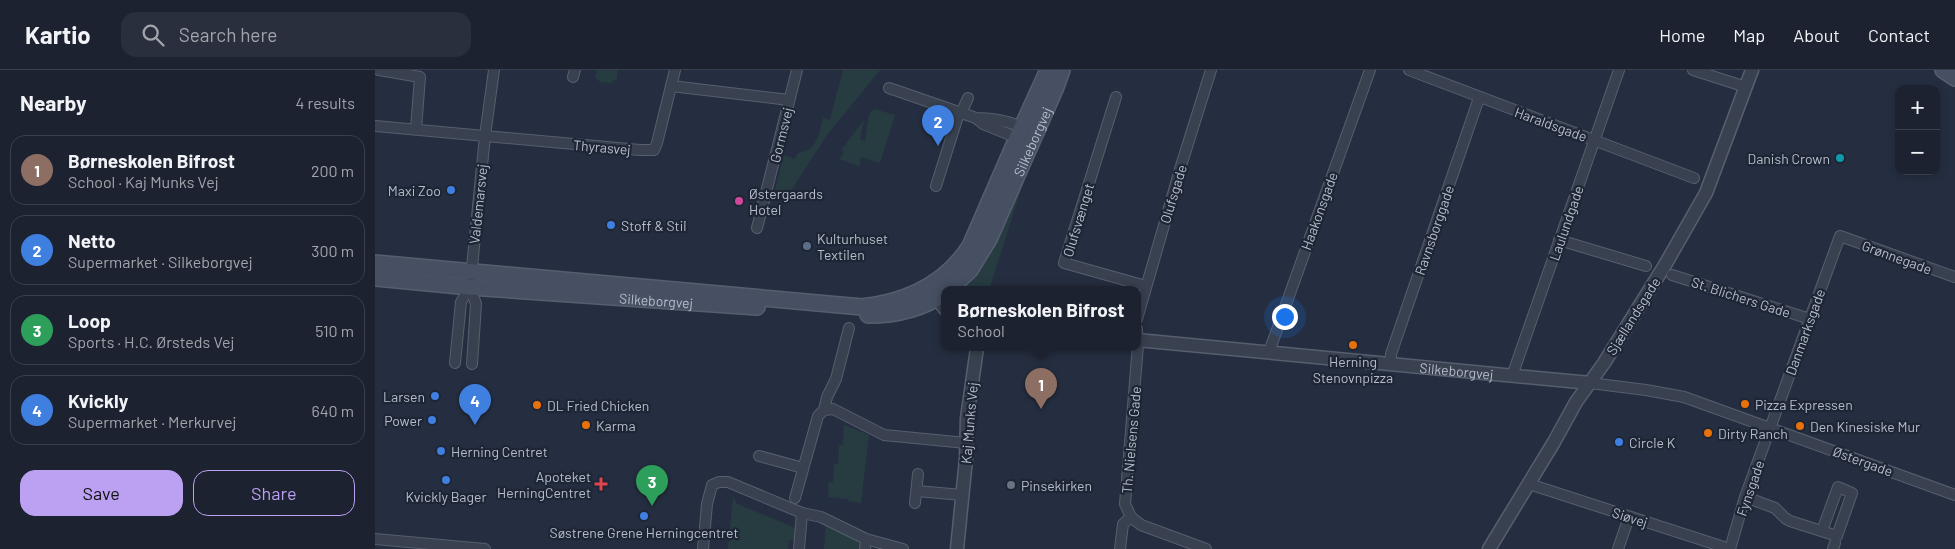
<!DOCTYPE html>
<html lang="en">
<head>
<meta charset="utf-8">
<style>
  :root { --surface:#1c2230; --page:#292f3c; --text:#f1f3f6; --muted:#a0a4ab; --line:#3a3f4c; --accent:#bca0f2 }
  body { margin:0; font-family:Barlow,sans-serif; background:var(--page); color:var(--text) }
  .controls { position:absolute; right:15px; top:15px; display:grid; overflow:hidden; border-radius:10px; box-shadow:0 2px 8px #0003 }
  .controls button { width:45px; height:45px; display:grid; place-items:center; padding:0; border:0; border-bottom:1px solid var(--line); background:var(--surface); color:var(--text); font:25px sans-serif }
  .you { position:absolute; left:909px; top:246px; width:18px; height:18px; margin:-12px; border:4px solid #fff; border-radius:50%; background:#1a73e8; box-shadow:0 0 0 8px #1a73e833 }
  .badge { display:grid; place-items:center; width:32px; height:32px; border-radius:50%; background:var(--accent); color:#fff; font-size:16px; font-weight:700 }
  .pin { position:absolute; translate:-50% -41px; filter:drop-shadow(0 1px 2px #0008) }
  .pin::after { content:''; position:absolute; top:26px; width:18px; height:15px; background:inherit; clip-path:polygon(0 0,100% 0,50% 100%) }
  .popup { position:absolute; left:566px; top:216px; width:200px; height:65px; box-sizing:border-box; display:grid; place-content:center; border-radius:10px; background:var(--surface); filter:drop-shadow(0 1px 4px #0005); font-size:16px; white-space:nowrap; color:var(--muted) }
  .popup b { font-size:19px; color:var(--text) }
  .popup::after { content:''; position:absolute; left:50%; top:100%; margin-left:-10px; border:10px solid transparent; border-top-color:var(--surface) }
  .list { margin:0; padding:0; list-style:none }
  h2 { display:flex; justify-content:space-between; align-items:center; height:65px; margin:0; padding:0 20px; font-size:21px }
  h2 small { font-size:16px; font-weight:400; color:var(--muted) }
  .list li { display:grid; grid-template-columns:32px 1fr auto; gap:15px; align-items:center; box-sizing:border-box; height:70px; margin:0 10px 10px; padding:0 10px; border:1px solid var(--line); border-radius:15px }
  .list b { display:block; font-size:19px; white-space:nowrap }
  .list p { margin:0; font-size:16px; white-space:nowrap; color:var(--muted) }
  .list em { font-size:16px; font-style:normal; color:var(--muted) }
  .actions { display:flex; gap:10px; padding:15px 20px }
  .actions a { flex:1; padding:11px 0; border:1px solid var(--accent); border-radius:15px; text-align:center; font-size:18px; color:var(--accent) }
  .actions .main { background:var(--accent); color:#111 }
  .icon { flex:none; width:28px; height:28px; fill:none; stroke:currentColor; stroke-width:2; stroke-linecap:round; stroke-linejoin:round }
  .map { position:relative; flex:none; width:1580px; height:479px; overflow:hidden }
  header { display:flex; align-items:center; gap:30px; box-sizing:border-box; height:70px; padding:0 25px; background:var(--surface); border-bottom:1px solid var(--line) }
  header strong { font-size:24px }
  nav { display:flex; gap:28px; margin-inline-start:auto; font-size:18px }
  .search { width:350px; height:45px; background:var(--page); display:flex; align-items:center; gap:12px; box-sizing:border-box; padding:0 18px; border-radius:15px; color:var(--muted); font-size:19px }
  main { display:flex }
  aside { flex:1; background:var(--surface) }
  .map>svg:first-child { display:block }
  .green { fill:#273c41 }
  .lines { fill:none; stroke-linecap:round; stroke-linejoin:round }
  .minor-casing { stroke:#575e6e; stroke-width:12 }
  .tertiary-casing { stroke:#575e6e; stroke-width:15 }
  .secondary-casing { stroke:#575e6e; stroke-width:18 }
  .minor { stroke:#394150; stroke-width:10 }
  .tertiary { stroke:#394150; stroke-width:12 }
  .secondary { stroke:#474f63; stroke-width:15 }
  .culture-dot { fill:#0f9aa8; stroke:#1e2535; stroke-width:2 }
  .shop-dot { fill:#3f7fe0; stroke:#1e2535; stroke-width:2 }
  .hotel-dot { fill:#d1479c; stroke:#1e2535; stroke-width:2 }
  .service-dot { fill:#5c6f8a; stroke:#1e2535; stroke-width:2 }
  .food-dot { fill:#e8710a; stroke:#1e2535; stroke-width:2 }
  .health-dot { fill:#e0444e; stroke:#1e2535; stroke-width:2 }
  .worship-dot { fill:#6b7280; stroke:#1e2535; stroke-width:2 }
  .labels { text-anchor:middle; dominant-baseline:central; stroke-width:4.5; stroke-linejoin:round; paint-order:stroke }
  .street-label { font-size:14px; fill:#b5bccb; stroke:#1e2535 }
  .poi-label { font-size:14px; fill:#b5bccb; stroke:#1e2535; text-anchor:start }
</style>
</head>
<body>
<header>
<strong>Kartio</strong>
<div class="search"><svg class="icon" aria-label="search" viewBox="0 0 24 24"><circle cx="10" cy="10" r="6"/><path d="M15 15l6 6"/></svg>Search here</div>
<nav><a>Home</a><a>Map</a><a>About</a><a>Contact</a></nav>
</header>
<main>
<aside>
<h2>Nearby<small>4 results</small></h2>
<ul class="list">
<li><span class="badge" style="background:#8d6e63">1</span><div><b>Børneskolen Bifrost</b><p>School · Kaj Munks Vej</p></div><em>200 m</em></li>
<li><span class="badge" style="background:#3f7fe0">2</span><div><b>Netto</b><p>Supermarket · Silkeborgvej</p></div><em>300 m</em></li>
<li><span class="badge" style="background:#2e9e5b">3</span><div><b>Loop</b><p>Sports · H.C. Ørsteds Vej</p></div><em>510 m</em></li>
<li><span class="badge" style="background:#3f7fe0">4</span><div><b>Kvickly</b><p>Supermarket · Merkurvej</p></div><em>640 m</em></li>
</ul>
<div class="actions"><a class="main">Save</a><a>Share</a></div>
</aside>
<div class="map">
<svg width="1580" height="479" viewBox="0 0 1580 479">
  <rect width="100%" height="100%" fill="#252e40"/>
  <!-- green -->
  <g class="green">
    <polygon points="222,0 242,0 242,8 236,13 225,12 220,7"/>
    <path d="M468 0H505L452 65 411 128 399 124 409 85 420 89 423 83C442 82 444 63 448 48L455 50Z"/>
    <polygon points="499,39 520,45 505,93 486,87 484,96 464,89 469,82 466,80 489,50 485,70 490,71 494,44"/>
    <polygon points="662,69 614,220 586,220 611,186"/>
    <polygon points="469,355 494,365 486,433 473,431 473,429 453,427 454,412 458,412 459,394 463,394 464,375 468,375"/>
    <polygon points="358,426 362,434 423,459 422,471 414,470 413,479 353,479"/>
    <polygon points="451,456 486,471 486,479 449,479"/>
  </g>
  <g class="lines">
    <!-- minor casing -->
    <g class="minor-casing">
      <g id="minor">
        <polyline points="4,0 45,7 41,59"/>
        <polyline points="1034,0 1319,108"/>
        <polyline points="1318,0 1371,17"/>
        <polyline points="198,7 200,0"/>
        <polyline points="296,16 414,30"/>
        <path d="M514 18 601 48C618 48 637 52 651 59"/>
        <polyline points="741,27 689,193 771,216"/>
        <polyline points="586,43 593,28"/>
        <polyline points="602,49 608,54 648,70"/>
        <polyline points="0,56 265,80 279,80 282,73 300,0"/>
        <polyline points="561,116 584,43"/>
        <polyline points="382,158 422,0"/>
        <polyline points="1184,170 1271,196"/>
        <polyline points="1297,205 1435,249"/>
        <polyline points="95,217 101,234 97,294"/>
        <polyline points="762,249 806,96 836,0"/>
        <polyline points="762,259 763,275 750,434 756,447 766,455 831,479"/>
        <polyline points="894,282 995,0"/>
        <polyline points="80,293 86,232 95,217 110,66 119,0"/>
        <polyline points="1016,294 1016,284 1104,28"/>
        <polyline points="1137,306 1244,0"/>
        <polyline points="1215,313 1271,320 1309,327 1580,425"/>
        <polyline points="449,340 452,327 461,309 474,258"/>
        <polyline points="384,386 428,398"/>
        <polyline points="1154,414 1355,479 1370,427 1465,166 1580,207"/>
        <polyline points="542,421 587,425"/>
        <polyline points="1370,427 1400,438 1410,448 1415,451 1462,466 1477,423 1463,417 1447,461"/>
        <polyline points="420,428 443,346 449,340 458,339 509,365 591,373"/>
        <polyline points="540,433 543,404"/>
        <polyline points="0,469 110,479"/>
        <polyline points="328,479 332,434 337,415 344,412 353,412 427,443 446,447 491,469 528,479"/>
        <polyline points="424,479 427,443"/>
        <polyline points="490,479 491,469"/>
        <polyline points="745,479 748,454 756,447"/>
        <polyline points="1243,479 1254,447"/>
        <polyline points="1458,479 1460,473"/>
      </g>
    </g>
    <!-- tertiary casing -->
    <g class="tertiary-casing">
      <g id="tertiary">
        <polyline points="559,220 562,228 570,239"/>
        <path id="s1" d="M762 270 1215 313"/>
        <polyline points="582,479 591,389 592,348 602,278"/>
        <polyline points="1114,479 1179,372 1201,332 1229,293 1290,195 1331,123 1377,0"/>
      </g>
    </g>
    <!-- secondary casing -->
    <g class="secondary-casing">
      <g id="secondary">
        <polyline points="1568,0 1580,8"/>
        <path d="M0 193 487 237C532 232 570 215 595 176L642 68 673 0"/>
        <path id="s2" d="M0 208 95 217 382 237"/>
        <path id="s3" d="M574 220 595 200 614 169 681 17 687 0"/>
        <path d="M493 245C520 245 547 239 570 223"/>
      </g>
    </g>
    <!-- minor -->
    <use href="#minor" class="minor"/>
    <!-- tertiary -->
    <use href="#tertiary" class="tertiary"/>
    <!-- secondary -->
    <use href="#secondary" class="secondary"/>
  </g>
  <!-- markers -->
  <circle class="culture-dot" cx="1465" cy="88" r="5"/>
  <g class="shop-dot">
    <circle cx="76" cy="120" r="5"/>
    <circle cx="236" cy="155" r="5"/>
    <circle cx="60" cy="326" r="5"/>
    <circle cx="57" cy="350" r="5"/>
    <circle cx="1244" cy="372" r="5"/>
    <circle cx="66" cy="381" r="5"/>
    <circle cx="71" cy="410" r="5"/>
    <circle cx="269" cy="446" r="5"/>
  </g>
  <circle class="hotel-dot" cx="364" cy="131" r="5"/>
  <circle class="service-dot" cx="432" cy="176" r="5"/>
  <g class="food-dot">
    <circle cx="978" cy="275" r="5"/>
    <circle cx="1370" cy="334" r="5"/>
    <circle cx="162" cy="335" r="5"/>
    <circle cx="211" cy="355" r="5"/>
    <circle cx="1425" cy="356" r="5"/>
    <circle cx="1333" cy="363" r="5"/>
  </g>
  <path class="health-dot" d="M223.5 406.5h5v5h5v5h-5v5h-5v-5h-5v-5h5z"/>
  <circle class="worship-dot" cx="636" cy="415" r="5"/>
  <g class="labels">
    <!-- street labels -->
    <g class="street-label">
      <text transform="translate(1176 54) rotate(20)">Haraldsgade</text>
      <text transform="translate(406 65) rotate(-76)">Gormsvej</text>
      <text stroke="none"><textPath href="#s3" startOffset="172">Silkeborgvej</textPath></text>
      <text transform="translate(227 77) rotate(5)">Thyrasvej</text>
      <text transform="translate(798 124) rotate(-73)">Olufsgade</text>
      <text transform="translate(103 134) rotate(-84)">Valdemarsvej</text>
      <text transform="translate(944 141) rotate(-70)">Haakonsgade</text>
      <text transform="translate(703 150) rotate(-73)">Olufsvænget</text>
      <text transform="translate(1191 153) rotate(-71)">Laulundgade</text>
      <text transform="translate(1059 160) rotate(-71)">Ravnsborggade</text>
      <text transform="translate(1522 187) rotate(20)">Grønnegade</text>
      <text transform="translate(1366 227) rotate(18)">St. Blichers Gade</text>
      <text stroke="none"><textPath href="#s2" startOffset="282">Silkeborgvej</textPath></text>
      <text transform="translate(1258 246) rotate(-58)">Sjællandsgade</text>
      <text transform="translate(1430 262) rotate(-70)">Danmarksgade</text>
      <text stroke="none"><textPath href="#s1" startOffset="321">Silkeborgvej</textPath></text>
      <text transform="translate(594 353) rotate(-85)">Kaj Munks Vej</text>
      <text transform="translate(756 370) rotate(-85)">Th. Nielsens Gade</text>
      <text transform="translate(1488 391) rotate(20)">Østergade</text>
      <text transform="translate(1375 418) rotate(-71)">Fynsgade</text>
      <text transform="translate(1255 447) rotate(18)">Siøvej</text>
    </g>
    <!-- poi labels -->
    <g class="poi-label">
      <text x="1455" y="88" text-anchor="end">Danish Crown</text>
      <text x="66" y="120" text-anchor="end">Maxi Zoo</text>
      <text x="374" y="123">Østergaards<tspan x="374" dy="16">Hotel</tspan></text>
      <text x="246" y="155">Stoff &amp; Stil</text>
      <text x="442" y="168">Kulturhuset<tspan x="442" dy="16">Textilen</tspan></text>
      <text x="978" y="291" text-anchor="middle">Herning<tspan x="978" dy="16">Stenovnpizza</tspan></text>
      <text x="50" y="326" text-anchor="end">Larsen</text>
      <text x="1380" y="334">Pizza Expressen</text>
      <text x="172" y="335">DL Fried Chicken</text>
      <text x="47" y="350" text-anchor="end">Power</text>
      <text x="221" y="355">Karma</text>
      <text x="1435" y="356">Den Kinesiske Mur</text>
      <text x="1343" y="363">Dirty Ranch</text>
      <text x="1254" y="372">Circle K</text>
      <text x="76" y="381">Herning Centret</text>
      <text x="216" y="406" text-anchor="end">Apoteket<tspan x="216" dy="16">HerningCentret</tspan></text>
      <text x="646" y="415">Pinsekirken</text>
      <text x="71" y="426" text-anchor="middle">Kvickly Bager</text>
      <text x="269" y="462" text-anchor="middle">Søstrene Grene Herningcentret</text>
    </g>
  </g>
</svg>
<div class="controls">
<button>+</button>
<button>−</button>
</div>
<div class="you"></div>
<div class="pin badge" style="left:666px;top:339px;background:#8d6e63">1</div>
<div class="popup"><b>Børneskolen Bifrost</b>School</div>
<div class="pin badge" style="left:563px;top:76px;background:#3f7fe0">2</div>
<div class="pin badge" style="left:277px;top:436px;background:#2e9e5b">3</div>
<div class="pin badge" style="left:100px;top:355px;background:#3f7fe0">4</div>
</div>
</main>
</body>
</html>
